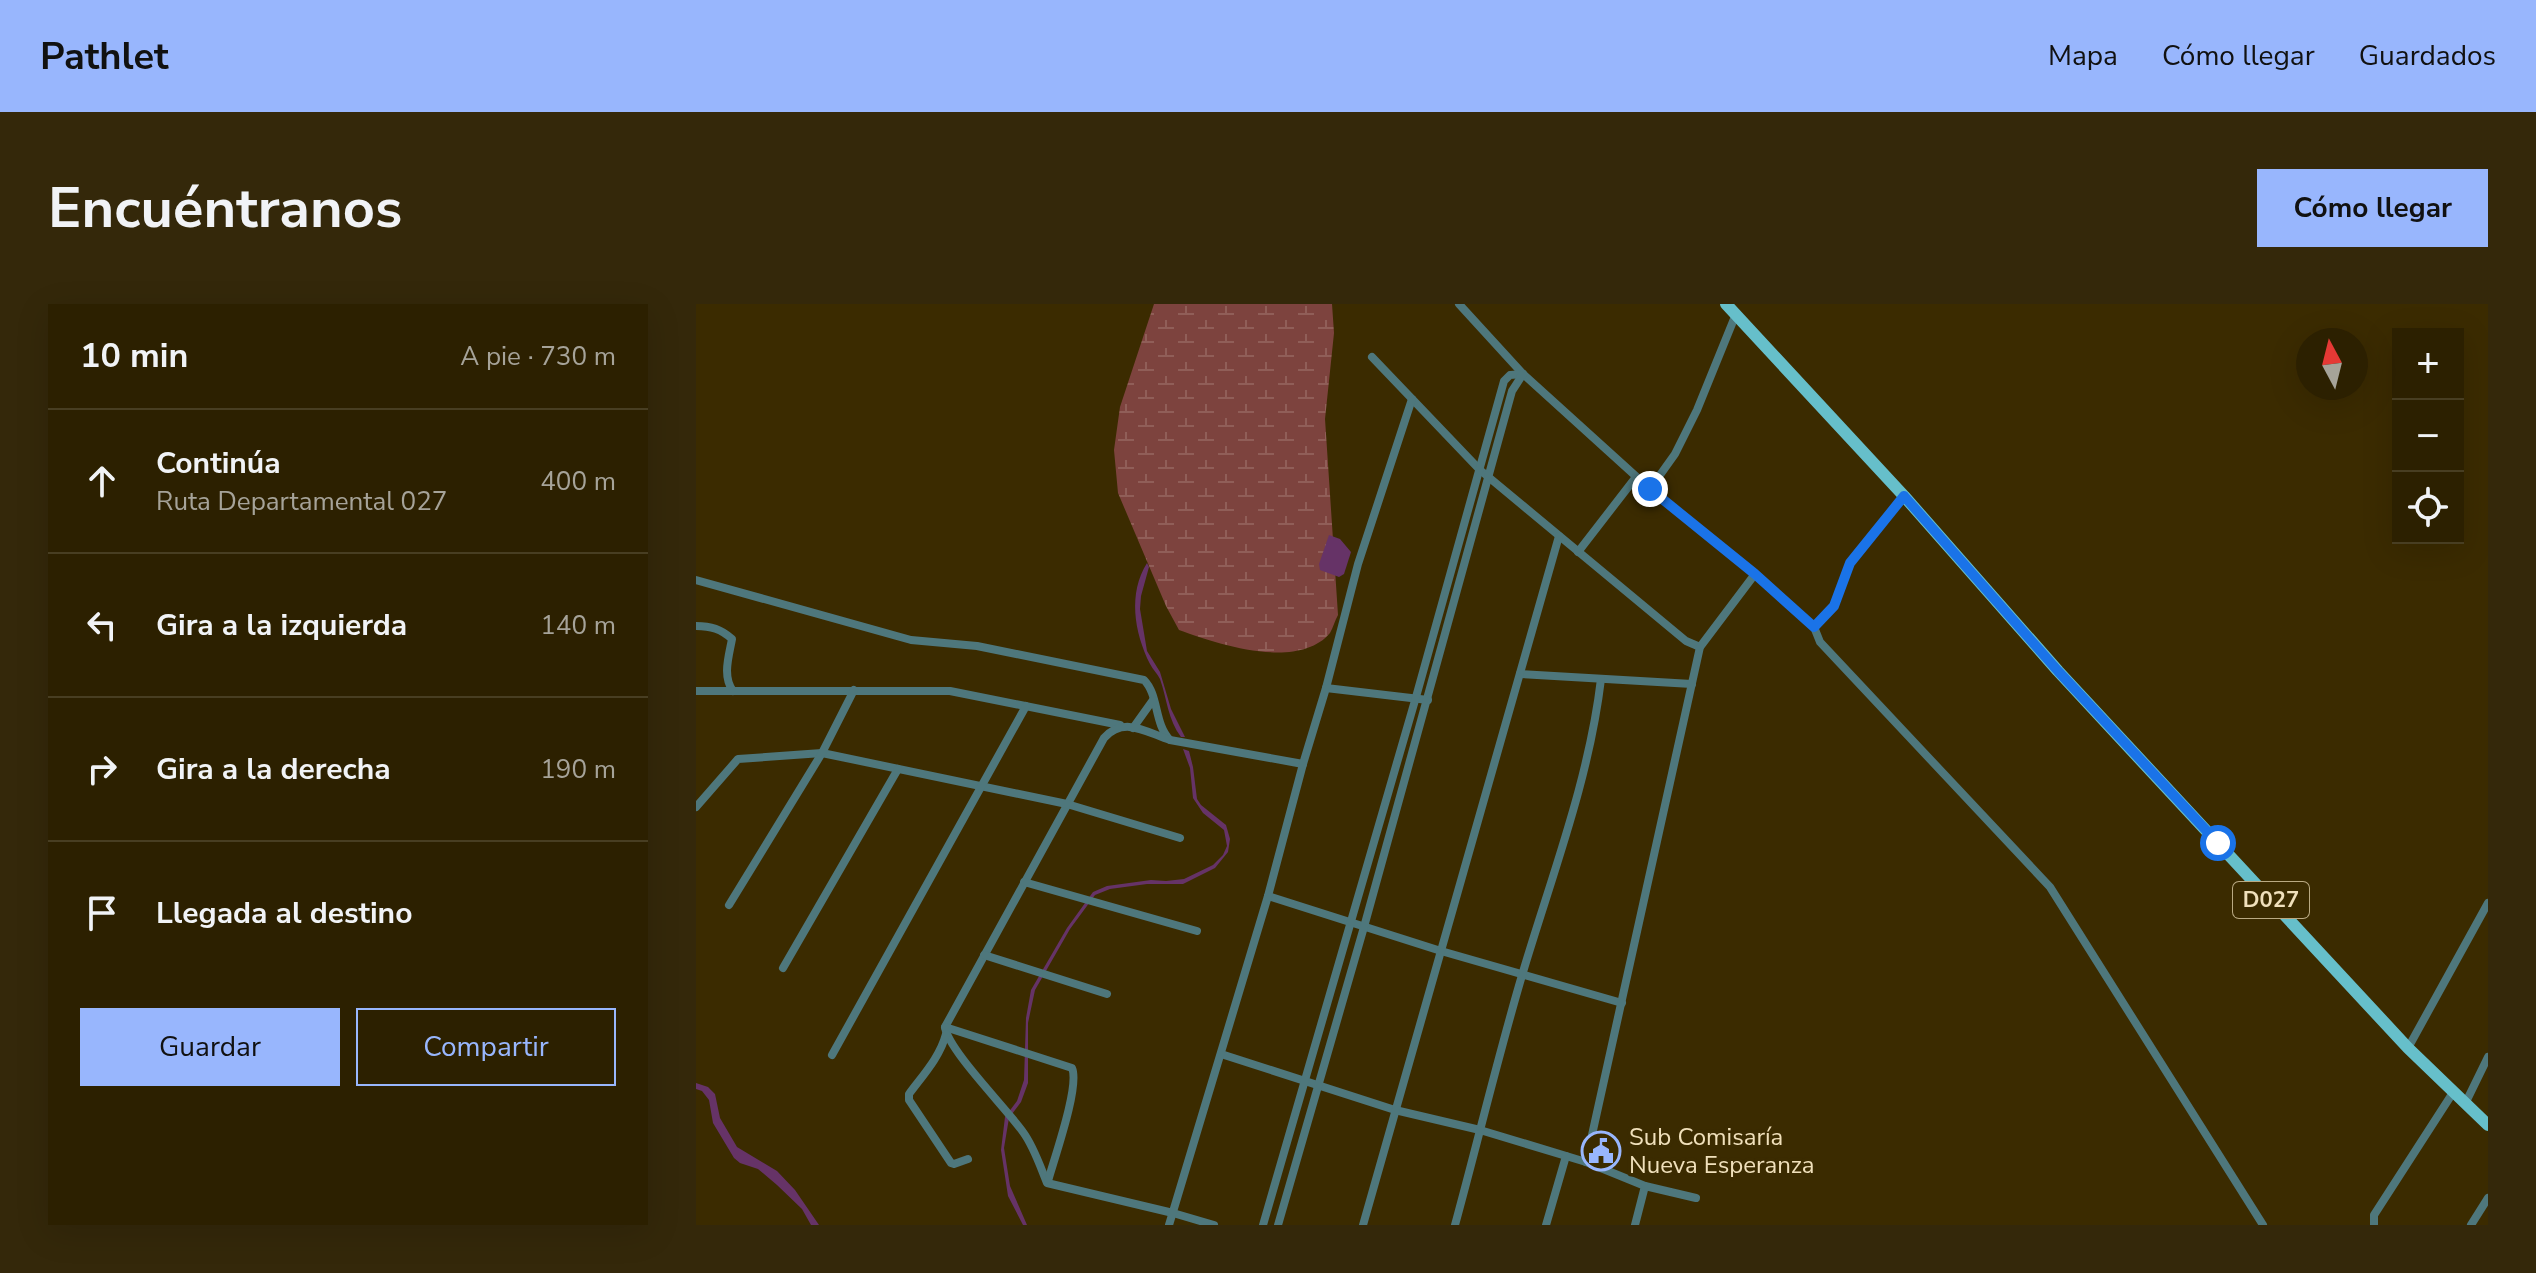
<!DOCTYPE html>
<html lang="es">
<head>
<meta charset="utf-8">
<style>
  :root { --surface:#2c2000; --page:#34280a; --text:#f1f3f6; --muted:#a6a399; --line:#483e22; --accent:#98b6fd }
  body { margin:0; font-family:"Nunito Sans",sans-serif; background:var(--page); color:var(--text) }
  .controls { position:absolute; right:24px; top:24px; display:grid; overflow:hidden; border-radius:0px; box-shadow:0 8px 32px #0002 }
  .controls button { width:72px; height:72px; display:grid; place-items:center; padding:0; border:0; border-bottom:2px solid var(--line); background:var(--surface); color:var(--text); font:40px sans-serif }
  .compass { position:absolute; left:1600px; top:24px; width:72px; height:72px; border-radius:50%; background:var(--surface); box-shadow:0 8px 32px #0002; rotate:353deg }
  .stop { position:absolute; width:24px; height:24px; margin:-18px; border:6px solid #1a73e8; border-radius:50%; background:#fff }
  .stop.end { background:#1a73e8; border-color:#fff; box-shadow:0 2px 8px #0008 }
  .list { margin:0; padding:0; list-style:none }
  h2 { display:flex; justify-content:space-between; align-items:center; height:104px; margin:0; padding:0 32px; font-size:34px }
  h2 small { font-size:26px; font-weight:400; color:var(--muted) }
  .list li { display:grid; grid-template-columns:52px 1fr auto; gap:24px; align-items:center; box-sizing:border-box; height:144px; padding:0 32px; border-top:2px solid var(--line) }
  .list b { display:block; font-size:30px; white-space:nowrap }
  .list p { margin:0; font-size:26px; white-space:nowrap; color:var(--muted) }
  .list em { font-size:26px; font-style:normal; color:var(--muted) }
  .actions { display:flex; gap:16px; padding:24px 32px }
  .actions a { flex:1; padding:18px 0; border:2px solid var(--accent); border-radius:0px; text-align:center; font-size:28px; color:var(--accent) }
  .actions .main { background:var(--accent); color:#111 }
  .icon { flex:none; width:44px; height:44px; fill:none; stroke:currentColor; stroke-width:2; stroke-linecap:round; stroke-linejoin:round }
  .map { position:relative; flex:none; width:1792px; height:921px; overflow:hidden; border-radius:0px }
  header { display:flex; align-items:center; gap:48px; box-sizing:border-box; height:112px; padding:0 40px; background:var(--accent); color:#111 }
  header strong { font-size:38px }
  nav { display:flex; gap:44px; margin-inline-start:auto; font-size:28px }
  .intro { display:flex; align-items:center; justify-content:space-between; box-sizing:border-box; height:192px; padding:0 48px }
  h1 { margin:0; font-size:56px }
  .button { padding:20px 36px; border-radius:0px; background:var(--accent); color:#111; font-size:28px; font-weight:700 }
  main { display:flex; gap:48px; padding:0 48px }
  aside { flex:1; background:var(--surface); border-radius:0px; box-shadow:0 8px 32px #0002 }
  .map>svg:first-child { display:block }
  .wetland { fill:url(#wetland-marsh) }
  .water { fill:#663367 }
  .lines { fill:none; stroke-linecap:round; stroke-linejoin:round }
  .minor { stroke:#4e777c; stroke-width:8 }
  .primary { stroke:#66bfca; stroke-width:12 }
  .route { stroke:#1a73e8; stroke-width:10 }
  .labels { text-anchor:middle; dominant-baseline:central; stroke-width:7; stroke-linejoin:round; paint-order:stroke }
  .shield { fill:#3b2b00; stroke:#baaa83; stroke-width:2 }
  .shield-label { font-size:22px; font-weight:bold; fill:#f0e0bb }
  .poi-label { font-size:24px; fill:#f0e0bb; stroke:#3b2b00; text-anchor:start }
</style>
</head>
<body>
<header>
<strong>Pathlet</strong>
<nav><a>Mapa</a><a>Cómo llegar</a><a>Guardados</a></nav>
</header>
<div class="intro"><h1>Encuéntranos</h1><a class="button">Cómo llegar</a></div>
<main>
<aside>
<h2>10 min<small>A pie · 730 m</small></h2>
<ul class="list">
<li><svg class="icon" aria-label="ahead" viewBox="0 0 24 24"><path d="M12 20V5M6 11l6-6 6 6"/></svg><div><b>Continúa</b><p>Ruta Departamental 027</p></div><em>400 m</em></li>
<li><svg class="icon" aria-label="left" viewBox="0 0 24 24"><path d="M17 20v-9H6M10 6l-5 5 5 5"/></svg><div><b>Gira a la izquierda</b></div><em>140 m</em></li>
<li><svg class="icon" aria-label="right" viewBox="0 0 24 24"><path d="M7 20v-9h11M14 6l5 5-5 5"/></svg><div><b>Gira a la derecha</b></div><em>190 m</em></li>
<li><svg class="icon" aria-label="arrive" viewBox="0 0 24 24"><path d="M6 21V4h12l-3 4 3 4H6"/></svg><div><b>Llegada al destino</b></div></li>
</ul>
<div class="actions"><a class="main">Guardar</a><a>Compartir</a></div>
</aside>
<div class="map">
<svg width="1792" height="921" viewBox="0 0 1792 921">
  <defs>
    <pattern id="wetland-marsh" width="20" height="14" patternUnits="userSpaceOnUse" patternTransform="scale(2)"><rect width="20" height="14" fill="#7d433e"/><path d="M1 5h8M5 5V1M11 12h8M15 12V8" fill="none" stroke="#905e58"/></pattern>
  </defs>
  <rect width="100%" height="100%" fill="#3b2b00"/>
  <!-- wetland -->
  <path class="wetland" d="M458 0H636L638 29 629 115 642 311C639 316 637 324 634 329 602 367 521 340 483 326L470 302 422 189 418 146 424 103Z"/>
  <!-- water -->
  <g class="water">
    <polygon points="633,231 644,235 655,248 648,270 643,273 624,266 623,260"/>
    <path d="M451 259 453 263 445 292 444 305 451 347 464 368 475 405 489 433H485C472 416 471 395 464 375 461 369 457 366 454 360 438 328 432 289 451 259Z"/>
    <polygon points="487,445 493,447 497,463 501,495 505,501 530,521 534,535 532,548 519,564 487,580 451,580 414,585 399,591 374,625 339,686 332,719 332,779 325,798 313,814 308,844 314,882 331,921 327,921 312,892 305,846 309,813 321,797 328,776 330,714 335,686 371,624 397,588 411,582 455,576 470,577 488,575 517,561 527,551 531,542 528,526 507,509 497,494 494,464"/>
    <polygon points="0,779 12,783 19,790 24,814 41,843 81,867 99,886 123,921 115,921 106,905 81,881 62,865 44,859 38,854 17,819 13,796 6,787 0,785"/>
  </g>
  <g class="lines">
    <!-- minor -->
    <g class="minor">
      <polyline points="763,0 827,70 954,185 979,150 1001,106 1040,10"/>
      <polyline points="676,53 784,166 990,337 1004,343"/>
      <polyline points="954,185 1059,270 1118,323 1138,302 1154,259 1208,192"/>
      <polyline points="882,248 940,173"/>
      <path d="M0 276 215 336 281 342 448 376C463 391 458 420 474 436L607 460"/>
      <path d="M0 322C15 322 25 325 36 335 33 352 26 372 37 387"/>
      <polyline points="1118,323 1124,338 1354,583 1567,921"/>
      <polyline points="824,370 996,380"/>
      <polyline points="630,384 662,260 716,95"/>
      <polyline points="0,387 254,387 424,421"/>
      <polyline points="437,424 457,396"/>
      <path d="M474 436C450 428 428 412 408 434L249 723C252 746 311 805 327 828 338 843 344 862 351 879L477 909 518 921"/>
      <polyline points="0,503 42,455 126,449 371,500 484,534"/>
      <polyline points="328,578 501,627"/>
      <polyline points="572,592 745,647 926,699"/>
      <polyline points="33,601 126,449 158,386"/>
      <polyline points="288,651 411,690"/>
      <polyline points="87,664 202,465"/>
      <path d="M249 723 376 764C384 782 358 855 352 877"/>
      <path d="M250 730C244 753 227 771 213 790V796L255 859 258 860 272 855"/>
      <polyline points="1712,744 1792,599"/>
      <polyline points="525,750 699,806 784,826 890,858 949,882 939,921"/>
      <polyline points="136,751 330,402"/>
      <polyline points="1770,798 1792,753"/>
      <polyline points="890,858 1004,343 1059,270"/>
      <polyline points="949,882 1000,894"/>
      <polyline points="473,921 572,592 607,460 630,384 732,396"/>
      <polyline points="567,921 720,393 808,77 814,71 827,70"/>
      <polyline points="582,921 668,623 816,87 827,70"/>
      <polyline points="667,921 863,232"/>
      <path d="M759 921C782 837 802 752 827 668 856 571 893 476 905 375"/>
      <polyline points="850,921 870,852"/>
      <polyline points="1678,921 1678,911 1758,787"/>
      <polyline points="1775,921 1792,894"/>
    </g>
    <!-- primary -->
    <polyline class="primary" points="1030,0 1208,192 1362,367 1712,744 1792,821"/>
  </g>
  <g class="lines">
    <!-- route -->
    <polyline class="route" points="954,185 1059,270 1118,323 1138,302 1154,259 1208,192 1362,367 1522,539"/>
  </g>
  <!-- icons -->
  <defs>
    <g id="civic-ring" transform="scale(2)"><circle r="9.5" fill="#3b2b00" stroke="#98b6fd" stroke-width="1.5"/><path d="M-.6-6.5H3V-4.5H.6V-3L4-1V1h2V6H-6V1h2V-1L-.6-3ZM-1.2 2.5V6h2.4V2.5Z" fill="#98b6fd"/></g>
  </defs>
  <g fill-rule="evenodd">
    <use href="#civic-ring" x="905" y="847"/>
  </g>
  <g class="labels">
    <!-- shield labels -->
    <rect class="shield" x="1537" y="578" width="76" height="36" rx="6"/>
    <g class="shield-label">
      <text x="1575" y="596">D027</text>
    </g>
    <!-- poi labels -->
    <g class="poi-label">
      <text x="933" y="833">Sub Comisaría<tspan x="933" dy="28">Nueva Esperanza</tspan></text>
    </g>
  </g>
</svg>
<div class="controls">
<button>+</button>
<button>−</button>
<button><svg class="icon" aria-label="locate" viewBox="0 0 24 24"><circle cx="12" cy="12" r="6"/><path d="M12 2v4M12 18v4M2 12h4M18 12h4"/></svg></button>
</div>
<svg class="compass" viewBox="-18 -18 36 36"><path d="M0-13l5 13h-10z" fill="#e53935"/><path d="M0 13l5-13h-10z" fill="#a6a399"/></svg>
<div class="stop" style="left:1522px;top:539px"></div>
<div class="stop end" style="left:954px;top:185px"></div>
</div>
</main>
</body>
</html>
